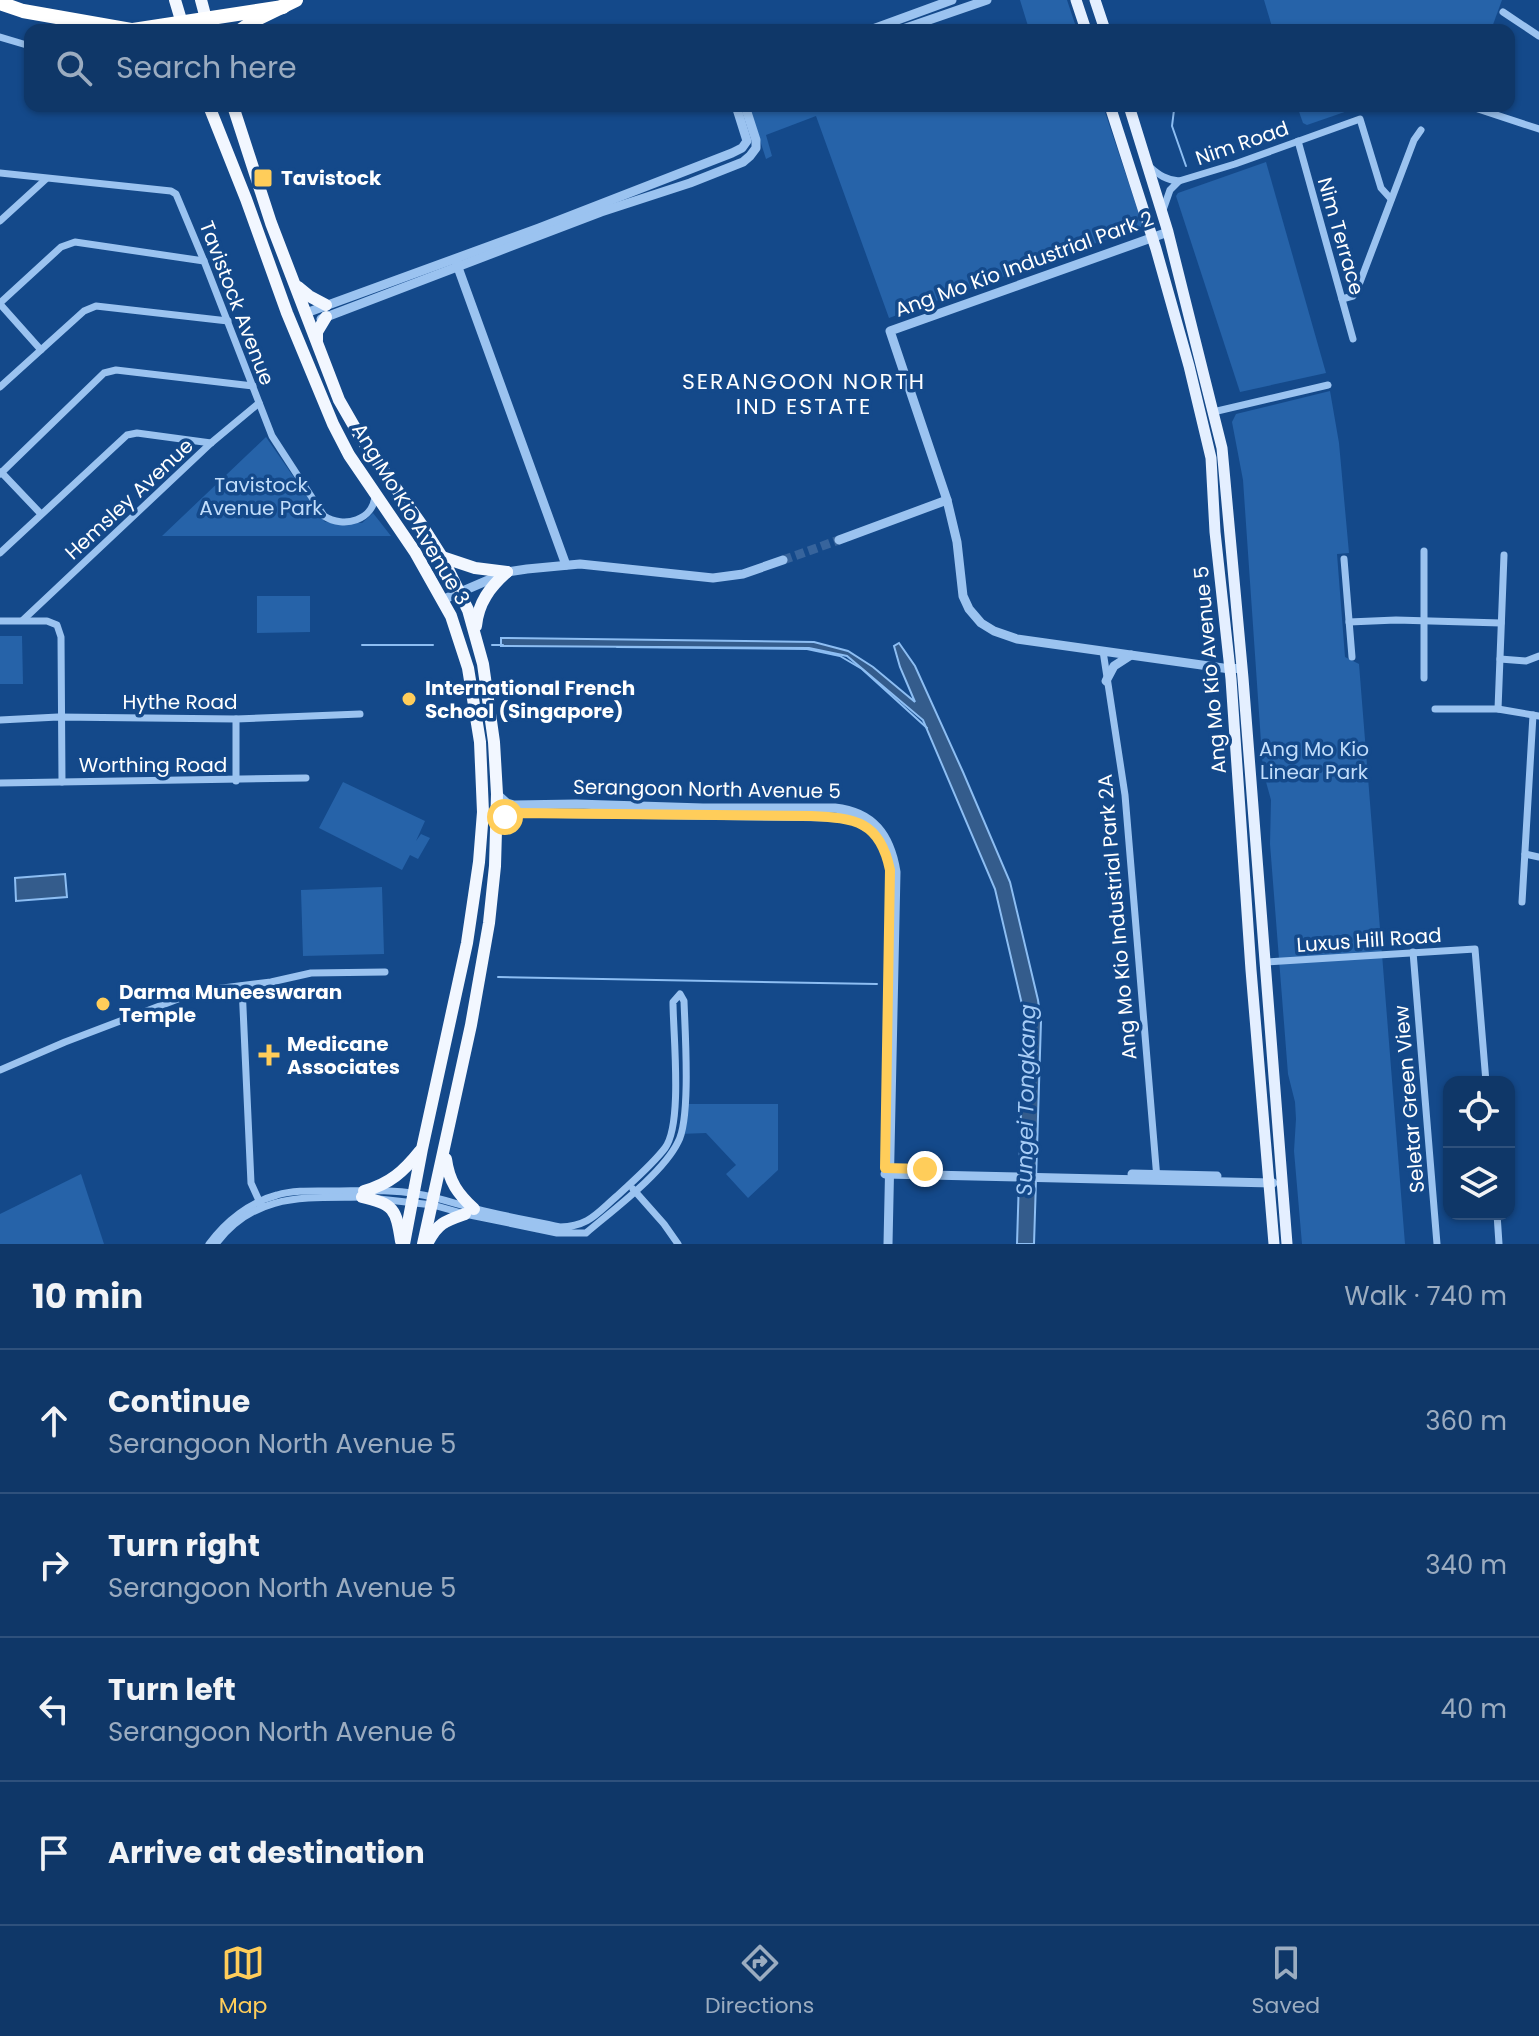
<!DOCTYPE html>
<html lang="en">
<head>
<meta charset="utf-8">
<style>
  :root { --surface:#0f3768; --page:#1d4271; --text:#f1f3f6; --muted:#9bacc0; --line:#2f517c; --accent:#ffcd5a }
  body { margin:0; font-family:Poppins,sans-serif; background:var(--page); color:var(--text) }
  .controls { position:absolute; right:24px; bottom:24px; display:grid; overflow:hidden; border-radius:16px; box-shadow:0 2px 6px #0004 }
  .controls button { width:72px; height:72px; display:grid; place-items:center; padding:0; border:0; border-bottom:2px solid var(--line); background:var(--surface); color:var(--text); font:40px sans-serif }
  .stop { position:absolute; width:24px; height:24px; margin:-18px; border:6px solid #ffcd5a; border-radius:50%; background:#fff }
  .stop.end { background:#ffcd5a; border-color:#fff; box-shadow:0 2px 8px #0008 }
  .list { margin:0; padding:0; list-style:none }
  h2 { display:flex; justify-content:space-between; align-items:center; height:104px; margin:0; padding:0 32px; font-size:34px }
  h2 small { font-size:26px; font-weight:400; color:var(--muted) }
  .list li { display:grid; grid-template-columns:52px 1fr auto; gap:24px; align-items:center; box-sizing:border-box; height:144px; padding:0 32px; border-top:2px solid var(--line) }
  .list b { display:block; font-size:30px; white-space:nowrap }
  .list p { margin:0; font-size:26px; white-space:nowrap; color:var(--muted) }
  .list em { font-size:26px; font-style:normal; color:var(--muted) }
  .icon { flex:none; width:44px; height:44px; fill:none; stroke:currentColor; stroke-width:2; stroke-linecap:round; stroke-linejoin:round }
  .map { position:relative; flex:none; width:1539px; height:1244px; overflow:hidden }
  .search { position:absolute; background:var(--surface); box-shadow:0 2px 6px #0004; left:24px; right:24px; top:24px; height:88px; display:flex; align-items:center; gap:20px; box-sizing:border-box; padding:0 28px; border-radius:16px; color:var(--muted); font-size:30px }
  .sheet { height:680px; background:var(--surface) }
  nav { display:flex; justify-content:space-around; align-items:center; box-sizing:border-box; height:112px; border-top:2px solid var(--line); background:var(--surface); font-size:22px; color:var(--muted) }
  nav a { display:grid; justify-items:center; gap:4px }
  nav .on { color:var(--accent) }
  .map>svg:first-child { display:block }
  .green { fill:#2663a9 }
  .water { fill:#345c8c; stroke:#8dbef3; stroke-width:2 }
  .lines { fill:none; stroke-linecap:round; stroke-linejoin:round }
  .stream { stroke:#8dbef3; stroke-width:2 }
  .tertiary-tunnel { stroke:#37649c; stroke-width:9; stroke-dasharray:9 4.5; stroke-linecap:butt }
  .minor { stroke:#9bc3f0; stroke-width:7 }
  .tertiary { stroke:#9bc3f0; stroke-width:9 }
  .primary { stroke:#e4efff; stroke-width:11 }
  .trunk { stroke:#f2f7ff; stroke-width:12 }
  .motorway { stroke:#fff; stroke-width:14 }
  .route { stroke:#ffcd5a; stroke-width:10 }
  .poi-dot { fill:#ffcd5a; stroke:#14498a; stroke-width:3 }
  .labels { text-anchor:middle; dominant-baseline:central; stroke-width:7; stroke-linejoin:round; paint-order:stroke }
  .street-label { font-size:20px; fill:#fff; stroke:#14498a }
  .poi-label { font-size:20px; font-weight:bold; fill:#fff; stroke:#14498a; text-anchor:start }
  .park-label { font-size:20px; fill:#c1ddfb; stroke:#14498a }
  .neighbourhood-label { font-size:22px; letter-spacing:2px; fill:#fff; stroke:#14498a }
  .water-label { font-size:22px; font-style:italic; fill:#a7cdf7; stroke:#14498a }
</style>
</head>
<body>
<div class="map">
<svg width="1539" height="1244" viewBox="0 0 1539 1244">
  <rect width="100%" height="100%" fill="#14498a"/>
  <!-- green -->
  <g class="green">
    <polygon points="1020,0 1067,0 1077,30 1019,30 1028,26"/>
    <polygon points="1264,0 1502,0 1491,30 1273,30"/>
    <polygon points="749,106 1103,106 1143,226 889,318 816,116 766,135 772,156 766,159"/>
    <polygon points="1297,106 1362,106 1307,125 1303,123"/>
    <polygon points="1266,162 1326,373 1240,392 1176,196 1178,193"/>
    <polygon points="1330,391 1339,443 1349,553 1337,554 1345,657 1359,664 1405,1244 1302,1244 1294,1151 1296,1119 1295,1102 1288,1074 1270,844 1271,800 1263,771 1243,480 1232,422 1236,414"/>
    <polygon points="266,437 325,522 362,523 373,513 391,536 162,536"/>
    <polygon points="257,596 310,596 310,632 257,633"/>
    <polygon points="0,636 22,636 23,684 0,684"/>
    <polygon points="343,782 425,821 416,841 421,834 430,838 418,859 410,855 402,870 319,828"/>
    <polygon points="382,887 384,954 303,956 301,890"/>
    <polygon points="683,1104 778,1104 778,1170 748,1198 726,1174 736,1165 706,1133 679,1134"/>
    <polygon points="81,1174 104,1244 0,1244 0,1214"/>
  </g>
  <!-- water -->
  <g class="water">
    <polygon points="501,638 814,642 848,651 873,667 915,702 900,667 894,646 899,643 915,666 963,772 1010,882 1038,1000 1041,1021 1034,1244 1017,1244 1024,1013 995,889 923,720 847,656 809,648 501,646"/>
    <polygon points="65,874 67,897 16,901 15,878"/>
  </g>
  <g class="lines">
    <!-- stream -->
    <g class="stream">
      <polyline points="1179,106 1174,110 1172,126 1186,166"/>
      <polyline points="362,645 433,645"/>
      <polyline points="492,645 503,645"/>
      <polyline points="617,647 807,649 840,656 862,669 927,728"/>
      <polyline points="498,977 877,984"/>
    </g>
    <!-- tertiary-tunnel -->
    <polyline class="tertiary-tunnel" points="783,560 839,540"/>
    <!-- minor -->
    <g class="minor">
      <polyline points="1503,12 1539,36"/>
      <polyline points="0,37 30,46"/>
      <polyline points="148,106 149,108"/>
      <polyline points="1475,108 1539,129"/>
      <polyline points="1298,141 1353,339"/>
      <path d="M1150 167C1159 175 1166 180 1179 181L1170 190 1163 210"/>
      <path d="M0 173 171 191 176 194 204 261 272 436 324 516C344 529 374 520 375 495"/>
      <polyline points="1179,181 1235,164 1360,119 1381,188 1391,199"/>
      <polyline points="0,221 46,179"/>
      <polyline points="1342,299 1353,296 1357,290 1414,140 1421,130"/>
      <polyline points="0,303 61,247 75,242 204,261"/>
      <polyline points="0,304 41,350"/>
      <polyline points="0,387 84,311 96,306 228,321"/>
      <polyline points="1213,412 1328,385"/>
      <polyline points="1,472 41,514"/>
      <polyline points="0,474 104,373 116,370 253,386"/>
      <polyline points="0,553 127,435 137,433 211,443"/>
      <polyline points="1344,559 1352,657"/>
      <polyline points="23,620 211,443 259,403"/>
      <polyline points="0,621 47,621 57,625 61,637 62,782"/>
      <polyline points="1349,622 1396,620 1501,623"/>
      <polyline points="1103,651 1125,795 1157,1179"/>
      <polyline points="1500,659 1526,661 1539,656"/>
      <polyline points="1424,678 1424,551"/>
      <polyline points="1435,709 1498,709 1539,716"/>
      <polyline points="1498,709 1504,555"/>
      <polyline points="236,719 236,781"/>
      <polyline points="0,720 58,717 236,719 360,714"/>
      <polyline points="0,783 306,778"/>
      <polyline points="1525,854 1539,857"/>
      <polyline points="1522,902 1533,715"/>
      <polyline points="1413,952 1437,1244"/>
      <polyline points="1265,962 1475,949 1486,1082"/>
      <polyline points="242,986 251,1183 261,1205"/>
      <polyline points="0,1070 65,1042 199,991 271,982 311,973 385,972"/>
      <polyline points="633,1189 664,1224 678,1244"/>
      <polyline points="1497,1214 1499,1244"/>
      <path d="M209 1244C226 1221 250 1202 277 1195 294 1190 314 1191 332 1191 360 1191 389 1189 417 1194 437 1197 456 1204 476 1209 504 1216 532 1221 560 1227 589 1226 596 1214 617 1196 633 1181 652 1165 665 1148 683 1124 673 1034 673 1002L680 994 684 1001C685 1031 691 1119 678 1142 663 1173 613 1210 586 1233H557L465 1214 433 1205 379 1199"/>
      <path d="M216 1244C255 1192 305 1198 363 1197"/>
    </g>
    <!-- tertiary -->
    <g class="tertiary">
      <polyline points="870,30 952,0"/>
      <polyline points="900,30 987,0"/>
      <polyline points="1168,232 890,331 947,500 957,542 963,596 969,609 981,623 994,631 1017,639 1230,669 1242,668"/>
      <polyline points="456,262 566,565"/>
      <polyline points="306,313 539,228 732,153 742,148 747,141 736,106"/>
      <polyline points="321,319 601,212 690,183 743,162 750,156 756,148 756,140 745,106"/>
      <polyline points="839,540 947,500"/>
      <polyline points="442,600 507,572 527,569 580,564 713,578 743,574 783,560"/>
      <polyline points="1106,681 1114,666 1131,655"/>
      <path d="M497 794 507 803 514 805 576 804 703 808H835C873 812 890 835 896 872L888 1244"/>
      <polyline points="497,826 505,817 515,813 841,817 854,820 873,831"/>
      <polyline points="885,1174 1273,1183"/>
      <polyline points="1132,1174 1217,1176"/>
    </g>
    <!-- primary -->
    <g class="primary">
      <polyline points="1076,0 1086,30"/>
      <polyline points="1095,0 1105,30"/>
      <polyline points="1110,106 1156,249 1189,366 1211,458 1215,532 1231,679 1251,970 1274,1244"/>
      <polyline points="1129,106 1168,232 1222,448 1243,678 1287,1244"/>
    </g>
    <!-- trunk -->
    <g class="trunk">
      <polyline points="175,0 184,30"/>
      <polyline points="201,0 209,30"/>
      <polyline points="209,106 246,199 287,313 333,424 349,455 415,552 451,616 468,668 480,742 483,812 479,862 467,943 422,1149 404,1244"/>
      <polyline points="233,106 271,223 339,400 362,440 421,524 442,557 468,610 483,664 494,742 497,794 495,866 489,923 471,1025 423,1244"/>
      <polyline points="298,287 309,296 326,305"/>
      <polyline points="317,340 317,332 326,317"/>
      <polyline points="442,557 475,568 507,572"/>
      <path d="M476 626C478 603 490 587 507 572"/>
      <path d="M446 1159C449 1182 458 1194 474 1209"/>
      <path d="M364 1191C390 1184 404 1171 420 1151"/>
      <path d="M362 1197C394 1204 396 1209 401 1241"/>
      <path d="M428 1242C438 1223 445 1221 465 1214"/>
    </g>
    <!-- motorway -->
    <g class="motorway">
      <polyline points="0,3 23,11 131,30"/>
      <polyline points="133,30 283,7"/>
      <polyline points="241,30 257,19 296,0"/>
    </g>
  </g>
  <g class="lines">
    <!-- route -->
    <path class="route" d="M505 817 515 813 811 816C855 818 880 821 890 870L885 1168 925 1169"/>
  </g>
  <!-- markers -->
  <g class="poi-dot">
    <rect x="253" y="168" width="20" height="20" rx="4"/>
    <circle cx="409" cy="699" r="8"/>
    <circle cx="103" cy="1004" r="8"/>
    <path d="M265 1043h8v8h8v8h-8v8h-8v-8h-8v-8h8z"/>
  </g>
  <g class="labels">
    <!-- street labels -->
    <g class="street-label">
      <text transform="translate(1242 143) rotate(-19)">Nim Road</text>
      <text transform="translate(1341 236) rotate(74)">Nim Terrace</text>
      <text transform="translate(1024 264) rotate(-20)">Ang Mo Kio Industrial Park 2</text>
      <text transform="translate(237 303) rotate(69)">Tavistock Avenue</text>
      <text transform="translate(129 499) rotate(-43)">Hemsley Avenue</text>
      <text transform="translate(411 514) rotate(59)">Ang Mo Kio Avenue 3</text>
      <text transform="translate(1210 670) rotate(-95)">Ang Mo Kio Avenue 5</text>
      <text x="180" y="702">Hythe Road</text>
      <text x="153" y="765">Worthing Road</text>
      <text transform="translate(707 789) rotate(1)">Serangoon North Avenue 5</text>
      <text transform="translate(1117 917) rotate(-95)">Ang Mo Kio Industrial Park 2A</text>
      <text transform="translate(1369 940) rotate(-4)">Luxus Hill Road</text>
      <text transform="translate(1409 1099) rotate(-95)">Seletar Green View</text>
    </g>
    <!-- poi labels -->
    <g class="poi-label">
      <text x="281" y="178">Tavistock</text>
      <text x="425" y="688">International French<tspan x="425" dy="23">School (Singapore)</tspan></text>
      <text x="119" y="992">Darma Muneeswaran<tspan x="119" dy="23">Temple</tspan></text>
      <text x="287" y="1044">Medicane<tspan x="287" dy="23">Associates</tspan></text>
    </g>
    <!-- park labels -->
    <g class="park-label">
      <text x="261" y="485">Tavistock<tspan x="261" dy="23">Avenue Park</tspan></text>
      <text x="1314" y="749">Ang Mo Kio<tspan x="1314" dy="23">Linear Park</tspan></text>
    </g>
    <!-- neighbourhood labels -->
    <g class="neighbourhood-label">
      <text x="804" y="381">SERANGOON NORTH<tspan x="804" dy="25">IND ESTATE</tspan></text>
    </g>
    <!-- water labels -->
    <g class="water-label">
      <text transform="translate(1026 1100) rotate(-89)">Sungei Tongkang</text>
    </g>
  </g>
</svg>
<div class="controls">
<button><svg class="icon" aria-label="locate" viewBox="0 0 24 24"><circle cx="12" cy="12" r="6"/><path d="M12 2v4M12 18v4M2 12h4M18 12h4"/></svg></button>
<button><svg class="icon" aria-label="layers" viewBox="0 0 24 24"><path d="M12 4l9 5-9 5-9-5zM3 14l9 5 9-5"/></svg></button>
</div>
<div class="stop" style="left:505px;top:817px"></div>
<div class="stop end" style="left:925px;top:1169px"></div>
<div class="search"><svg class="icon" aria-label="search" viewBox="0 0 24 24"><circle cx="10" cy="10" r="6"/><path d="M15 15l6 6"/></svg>Search here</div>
</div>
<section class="sheet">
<h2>10 min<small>Walk · 740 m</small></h2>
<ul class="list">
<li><svg class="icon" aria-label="ahead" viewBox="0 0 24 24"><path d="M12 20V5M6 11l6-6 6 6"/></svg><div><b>Continue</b><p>Serangoon North Avenue 5</p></div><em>360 m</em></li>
<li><svg class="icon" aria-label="right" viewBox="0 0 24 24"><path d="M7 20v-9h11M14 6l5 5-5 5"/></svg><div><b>Turn right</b><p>Serangoon North Avenue 5</p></div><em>340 m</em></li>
<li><svg class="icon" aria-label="left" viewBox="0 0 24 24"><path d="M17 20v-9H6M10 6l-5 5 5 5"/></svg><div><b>Turn left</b><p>Serangoon North Avenue 6</p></div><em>40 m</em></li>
<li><svg class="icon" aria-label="arrive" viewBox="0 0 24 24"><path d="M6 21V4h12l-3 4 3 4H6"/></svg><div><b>Arrive at destination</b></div></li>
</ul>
</section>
<nav>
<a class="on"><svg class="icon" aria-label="map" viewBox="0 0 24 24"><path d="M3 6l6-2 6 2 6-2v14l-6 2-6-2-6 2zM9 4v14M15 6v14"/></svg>Map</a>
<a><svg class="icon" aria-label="directions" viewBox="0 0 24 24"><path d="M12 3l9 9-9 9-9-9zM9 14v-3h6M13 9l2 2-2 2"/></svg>Directions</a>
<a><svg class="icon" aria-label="saved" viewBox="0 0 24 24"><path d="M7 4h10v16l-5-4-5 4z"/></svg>Saved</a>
</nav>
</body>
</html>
